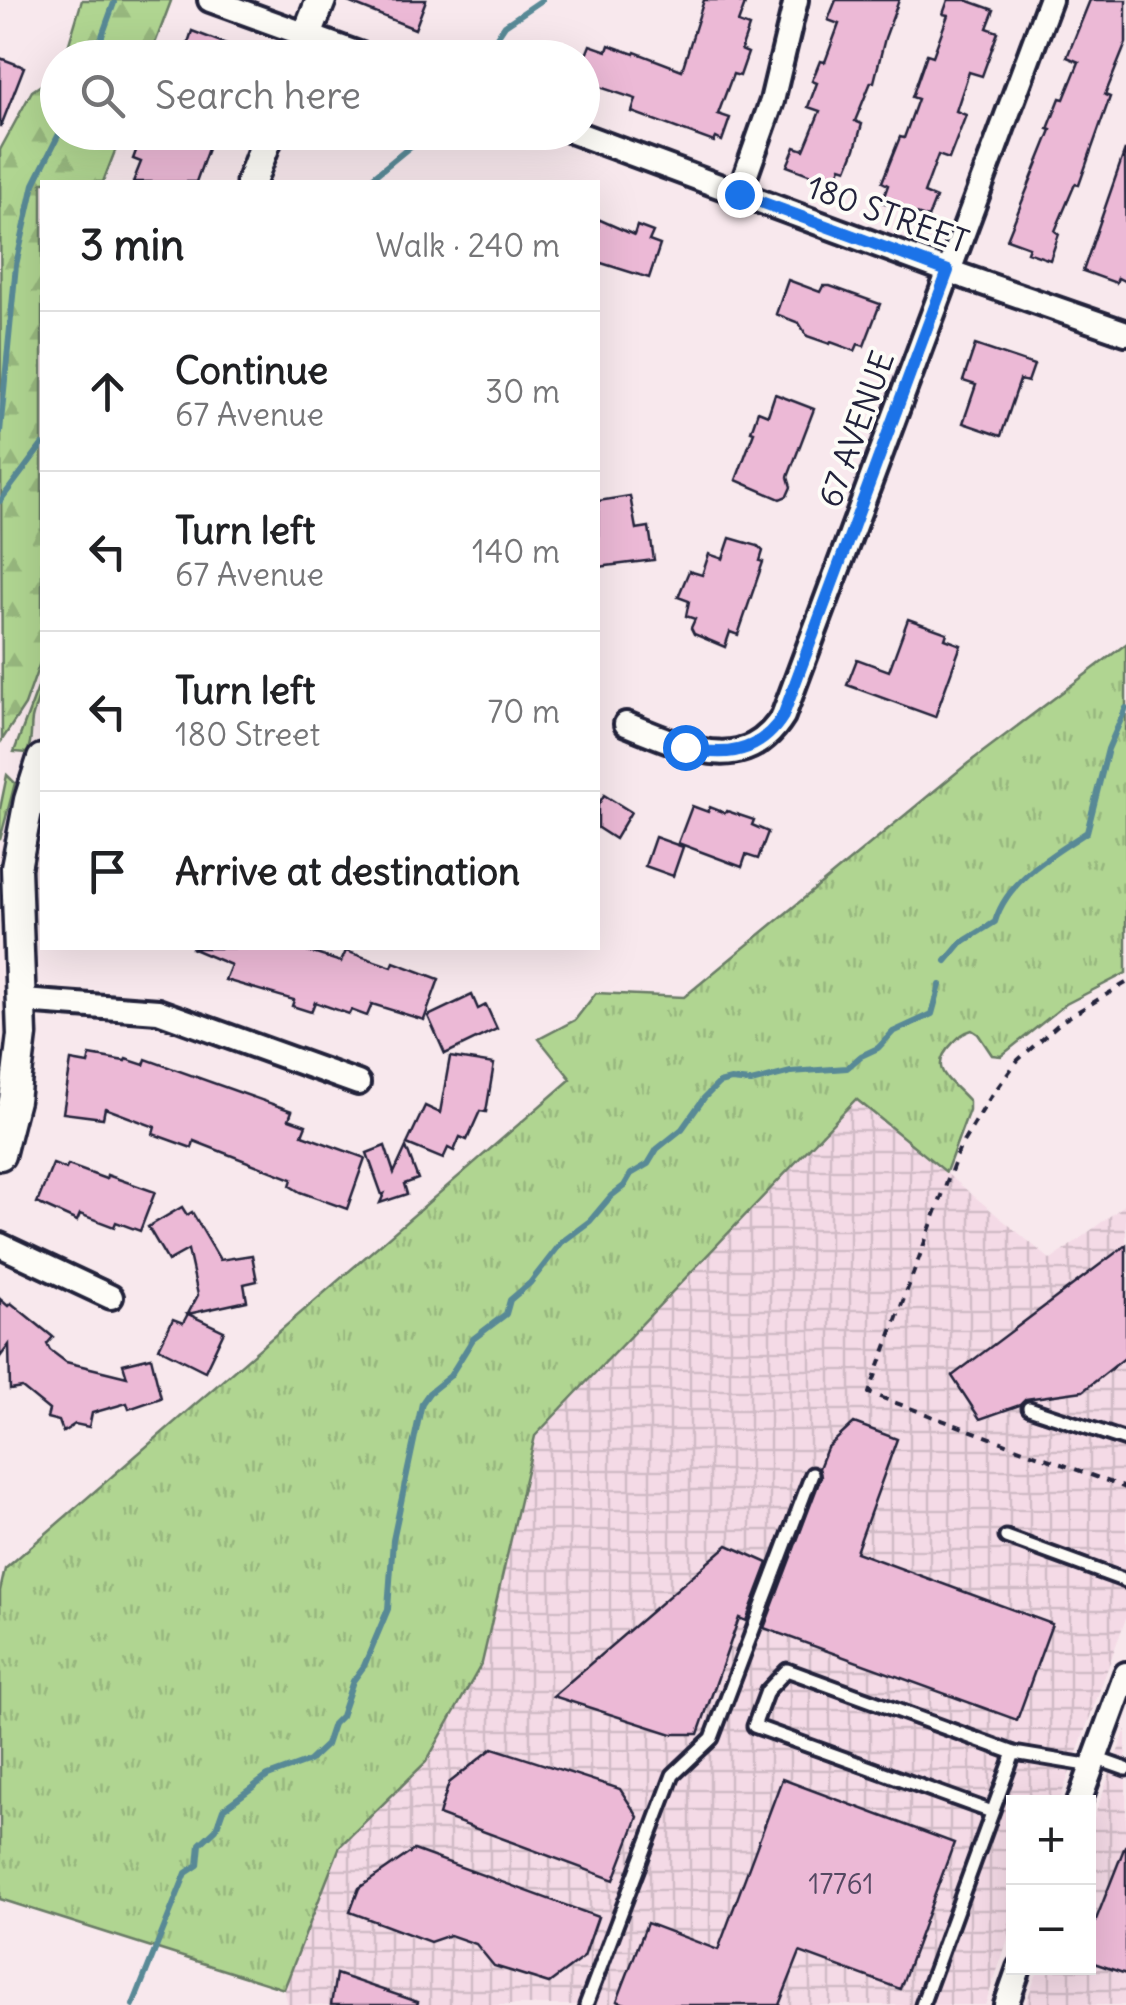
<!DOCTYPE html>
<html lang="en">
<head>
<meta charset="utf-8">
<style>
  :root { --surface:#fff; --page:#f6f6f6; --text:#202124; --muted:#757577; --line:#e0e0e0 }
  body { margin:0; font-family:Delius,sans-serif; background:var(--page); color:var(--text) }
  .controls { position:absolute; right:30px; bottom:30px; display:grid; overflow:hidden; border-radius:0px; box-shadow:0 10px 40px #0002 }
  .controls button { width:90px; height:90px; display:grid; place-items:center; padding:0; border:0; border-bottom:2px solid var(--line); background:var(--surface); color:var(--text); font:50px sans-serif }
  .stop { position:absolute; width:30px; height:30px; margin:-22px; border:8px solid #1a73e8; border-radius:50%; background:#fff }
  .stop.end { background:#1a73e8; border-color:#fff; box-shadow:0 2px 10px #0008 }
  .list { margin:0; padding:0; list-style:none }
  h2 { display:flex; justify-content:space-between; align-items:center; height:130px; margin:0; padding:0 40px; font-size:42px }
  h2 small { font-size:32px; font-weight:400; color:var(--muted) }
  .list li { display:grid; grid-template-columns:65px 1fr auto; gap:30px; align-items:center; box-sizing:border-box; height:160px; padding:0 40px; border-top:2px solid var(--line) }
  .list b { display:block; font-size:38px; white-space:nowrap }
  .list p { margin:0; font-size:32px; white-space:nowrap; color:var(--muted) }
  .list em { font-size:32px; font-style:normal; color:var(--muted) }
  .icon { flex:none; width:55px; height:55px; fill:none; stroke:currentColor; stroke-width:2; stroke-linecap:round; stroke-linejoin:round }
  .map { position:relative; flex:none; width:1126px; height:2005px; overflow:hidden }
  .search { position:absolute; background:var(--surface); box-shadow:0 10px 40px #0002; left:40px; top:40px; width:560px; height:110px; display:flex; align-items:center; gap:25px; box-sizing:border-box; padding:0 35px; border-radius:55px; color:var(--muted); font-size:38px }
  .panel { position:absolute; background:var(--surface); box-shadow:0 10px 40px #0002; left:40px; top:180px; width:560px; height:770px; border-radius:0px }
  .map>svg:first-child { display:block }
  .industrial { fill:url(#industrial-grid) }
  .grass { fill:url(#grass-tufts); stroke:#697c66; stroke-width:2.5 }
  .forest { fill:url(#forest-firs); stroke:#697c66; stroke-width:2.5 }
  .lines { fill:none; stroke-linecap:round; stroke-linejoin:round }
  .stream { stroke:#588996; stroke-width:6 }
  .building { fill:#ecb9d6; stroke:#22223b; stroke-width:2.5 }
  .service-casing { stroke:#22223b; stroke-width:19 }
  .minor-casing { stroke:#22223b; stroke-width:30 }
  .tertiary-casing { stroke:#22223b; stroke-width:35 }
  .path { stroke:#22223b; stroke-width:4; stroke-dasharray:8 8; stroke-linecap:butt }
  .service { stroke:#fdfcf7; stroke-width:11 }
  .minor { stroke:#fdfcf7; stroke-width:22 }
  .tertiary { stroke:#fdfcf7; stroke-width:28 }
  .route { stroke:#1a73e8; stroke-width:12 }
  .labels { text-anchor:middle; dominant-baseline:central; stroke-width:8; stroke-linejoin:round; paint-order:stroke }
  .number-label { font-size:28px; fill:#544862 }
  .street-label { font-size:32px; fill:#22223b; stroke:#fdfcf7 }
</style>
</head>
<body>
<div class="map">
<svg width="1126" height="2005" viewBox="0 0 1126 2005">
  <defs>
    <pattern id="industrial-grid" width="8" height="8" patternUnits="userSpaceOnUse" patternTransform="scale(2.5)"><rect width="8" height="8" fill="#f4dae6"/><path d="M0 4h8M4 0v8" fill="none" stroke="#d1bbc6"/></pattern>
    <pattern id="grass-tufts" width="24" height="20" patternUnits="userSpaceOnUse" patternTransform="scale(2.5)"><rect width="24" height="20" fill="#b0d591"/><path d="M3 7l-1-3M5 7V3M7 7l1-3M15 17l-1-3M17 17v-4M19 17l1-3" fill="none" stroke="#97b77e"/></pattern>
    <pattern id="forest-firs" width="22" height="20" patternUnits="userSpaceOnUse" patternTransform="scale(2.5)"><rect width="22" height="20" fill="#b0d591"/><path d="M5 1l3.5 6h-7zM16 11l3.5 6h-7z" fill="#97b77e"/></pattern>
  </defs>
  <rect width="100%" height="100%" fill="#f8e8ed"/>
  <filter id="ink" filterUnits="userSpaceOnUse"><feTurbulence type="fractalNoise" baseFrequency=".01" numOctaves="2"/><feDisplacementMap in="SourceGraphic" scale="20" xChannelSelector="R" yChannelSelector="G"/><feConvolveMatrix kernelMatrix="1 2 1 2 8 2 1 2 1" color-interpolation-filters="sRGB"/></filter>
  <g filter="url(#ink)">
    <!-- industrial -->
    <g class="industrial">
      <polygon points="857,1099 1051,1260 1126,1204 1126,1618 1059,1802 1014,1802 1013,1926 985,2005 288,2005 284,1989 340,1846 426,1762 482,1663 535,1436"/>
      <polygon points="1126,1729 1126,2005 1025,2005 1039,1968 1088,1968 1089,1831"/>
    </g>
    <!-- grass -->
    <g class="grass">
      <path d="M1126 644V973L1066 1004 1001 1056 992 1055 978 1034 972 1030C962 1033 959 1037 952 1044 926 1070 951 1080 969 1101V1110L946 1172 856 1099 535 1436 482 1663 426 1762 340 1846 284 1989 0 1899V1591L5 1569 571 1079 539 1039 575 1020 596 993 684 997 967 764Z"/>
      <path d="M42 677C43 693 35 704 32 719 30 733 33 738 27 753L14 752Z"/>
      <polygon points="7,775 15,783 0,840 0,809"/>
    </g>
    <!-- forest -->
    <g class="forest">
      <polygon points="82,0 169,0 171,1 150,57 65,57"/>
      <polygon points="57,74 58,132 122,133 103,182 42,182 42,657 25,705 2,740 0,150 32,91"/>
    </g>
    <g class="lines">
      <!-- stream -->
      <g class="stream">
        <polyline points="94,58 114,3"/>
        <polyline points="483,58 505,25 542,0"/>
        <polyline points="367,182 428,132"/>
        <polyline points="0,432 16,265 34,184 60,132"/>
        <polyline points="0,501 42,445"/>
        <path d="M946 961 961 943 995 922C1007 880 1052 855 1087 832L1108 749 1126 708"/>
        <polyline points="133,2005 186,1873 198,1865 200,1844 216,1829 223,1809 268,1776 309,1761 326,1745 333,1724 341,1716 353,1681 364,1666 388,1609 393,1540 422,1403 429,1393 450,1376 473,1339 506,1314 510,1300 530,1283 562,1242 590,1221 611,1196 624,1186 631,1174 648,1164 657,1149 682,1129 704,1098 719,1083 731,1080 751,1082 791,1072 847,1068 861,1056 878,1048 893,1032 932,1014 940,985"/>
      </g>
    </g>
    <!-- building -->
    <g class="building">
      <polygon points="343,0 426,0 415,29"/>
      <polygon points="704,0 734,0 745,4 738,23 749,27 741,50 748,53 740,76 733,74 718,114 730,118 722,141 716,138 714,142 632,112 636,99 597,86 582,119 582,65 590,45 607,51 609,45 634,54 635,52 682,70"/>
      <polygon points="836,0 899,0 885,38 874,82 871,82 855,121 862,124 855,149 847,169 841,167 835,184 787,166 795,147 804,150 820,111 808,107 817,83 812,81 820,61 825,62 839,24 828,20"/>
      <polygon points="948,0 966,0 994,10 987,28 998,32 982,76 969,72 956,111 966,115 949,159 938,155 924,193 936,198 928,218 882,202 888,185 882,182 900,137 904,138 918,99 912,97 927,54 933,56 948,15 943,14"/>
      <polygon points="1090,0 1126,0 1126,43 1105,95 1110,97 1079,185 1075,184 1055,231 1059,234 1050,260 1027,252 1029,247 1007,239 1051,130 1048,129 1060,98 1064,99 1079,62 1067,57"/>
      <polygon points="192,31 258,56 257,58 183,58"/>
      <polygon points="0,58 24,67 1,126 0,126"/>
      <polygon points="143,132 214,132 196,182 133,182 141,162 133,159"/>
      <polygon points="1125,150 1126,282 1118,278 1116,283 1083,271"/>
      <polygon points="598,219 634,235 637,226 653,232 649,241 660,245 649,278 598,262"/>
      <polygon points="788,280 820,292 823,286 830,286 880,304 864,346 858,344 855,351 831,342 830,344 807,336 799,323 776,314"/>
      <polygon points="975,345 1034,365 1028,382 1020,380 1001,436 963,423 976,385 963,381"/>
      <polygon points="775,394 814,409 788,477 791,487 787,496 780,499 736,480 754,432 751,431 758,411 768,415"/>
      <polygon points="630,496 636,529 649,527 654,560 598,567 598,501"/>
      <polygon points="730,538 758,546 763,551 760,561 763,562 738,635 730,632 725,647 694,634 691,628 695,619 686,616 689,601 678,597 689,571 702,575 709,554 723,559"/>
      <polygon points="908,619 947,633 945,639 961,645 935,717 847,685 857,659 889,671"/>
      <polygon points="604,795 631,812 615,839 598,828 598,805"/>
      <polygon points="692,806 708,812 710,807 725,813 727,811 754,820 752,825 768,832 758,859 746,855 742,867 678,843"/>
      <polygon points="655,837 683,847 673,876 645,866"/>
      <polygon points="191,948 297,948 341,962 346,951 392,967 394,962 439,979 424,1020 372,1004 367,1016 351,1010 349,1014 315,1002 311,1012 292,1006 294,1000 225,980 231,965"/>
      <polygon points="472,995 478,1009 486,1005 497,1029 445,1054 428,1016"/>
      <polygon points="90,1055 125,1061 126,1059 144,1065 146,1059 292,1111 289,1119 306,1125 302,1135 365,1158 347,1209 300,1192 290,1186 292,1179 194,1141 192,1148 153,1134 155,1127 105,1108 103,1118 63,1113 71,1061 88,1064"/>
      <polygon points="450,1057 494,1064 486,1112 480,1111 467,1140 460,1137 454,1151 448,1148 443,1159 407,1144 425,1106 440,1113"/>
      <polygon points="385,1146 394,1173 406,1147 418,1179 404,1184 407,1194 380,1203 384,1194 382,1195 367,1153"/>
      <polygon points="53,1164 66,1169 68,1165 106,1179 107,1175 155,1192 140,1231 116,1222 114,1227 80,1214 77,1221 37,1203"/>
      <polygon points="182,1207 187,1215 192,1212 220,1260 252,1255 257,1281 244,1284 247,1301 188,1314 224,1331 205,1371 159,1348 173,1319 183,1323 198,1295 188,1250 168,1261 148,1227"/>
      <polygon points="1126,1245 1126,1357 1083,1391 1026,1399 1020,1405 980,1419 952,1376"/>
      <polygon points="0,1299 8,1306 11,1303 53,1337 47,1344 50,1350 66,1362 127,1377 123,1364 151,1357 161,1398 129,1409 127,1403 92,1413 89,1427 75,1424 63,1432 59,1421 47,1418 49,1410 22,1388 10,1390 9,1345 0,1357"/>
      <polygon points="854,1423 897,1439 856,1552 1052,1624 1017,1720 764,1628 821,1477 819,1468 827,1448"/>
      <polygon points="728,1545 768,1563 746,1621 739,1618 698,1734 672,1734 553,1696"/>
      <polygon points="493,1748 620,1789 638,1817 614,1880 439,1815 449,1783"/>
      <polygon points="782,1779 954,1843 900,1989 800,1952 779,2005 628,2005 617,2001 647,1923 718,1950"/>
      <polygon points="1125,1846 1126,1846 1126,1974 1088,1961 1088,1940"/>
      <polygon points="414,1850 598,1917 584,1957 549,1983 494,1966 476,1944 450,1935 430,1942 350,1912 359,1888"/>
      <polygon points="336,1974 418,2002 417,2005 331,2005"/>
    </g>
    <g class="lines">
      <!-- service casing -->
      <g class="service-casing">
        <g id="service">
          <polyline points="1029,1408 1126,1440"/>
          <polyline points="1006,1537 1126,1581"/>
          <polyline points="1095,1758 1126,1769"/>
          <polyline points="992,1812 754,1726 767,1691 787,1670 1014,1753 1093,1766"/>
          <polyline points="586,2005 673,1775 712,1738 812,1474"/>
          <polyline points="922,2005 1014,1753"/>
        </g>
      </g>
      <!-- minor casing -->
      <g class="minor-casing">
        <g id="minor">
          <polyline points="210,0 370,58"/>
          <polyline points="573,132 948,271 1126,333"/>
          <polyline points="739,194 772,101 796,0"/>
          <path d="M626 724C681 745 743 780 783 716L1050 0"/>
          <polyline points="23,1001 158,1011 358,1083"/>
          <polyline points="0,1245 111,1297"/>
          <polyline points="1079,1802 1126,1674"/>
          <polyline points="1006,2005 1019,1968"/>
        </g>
      </g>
      <!-- tertiary casing -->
      <g class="tertiary-casing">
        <g id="tertiary">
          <polyline points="298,58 321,0"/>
          <polyline points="251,182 270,132"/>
          <polyline points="0,1155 14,1100 22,1035 16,868 29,800 42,759"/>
        </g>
      </g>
      <!-- path -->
      <polyline class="path" points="1126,983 1062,1021 1018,1060 990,1098 960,1147 869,1393 1126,1488"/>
      <!-- service -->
      <use href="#service" class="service"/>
      <!-- minor -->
      <use href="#minor" class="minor"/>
      <!-- tertiary -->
      <use href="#tertiary" class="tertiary"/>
    </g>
  </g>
  <g class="lines" filter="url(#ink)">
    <!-- route -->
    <path class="route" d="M685 747C724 758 760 753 783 716L948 271 739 194"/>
  </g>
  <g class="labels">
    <!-- number labels -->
    <g class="number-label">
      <text x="841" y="1884">17761</text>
    </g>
    <!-- street labels -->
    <g class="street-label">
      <text transform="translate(888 214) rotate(20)">180 STREET</text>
      <text transform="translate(856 429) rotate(-70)">67 AVENUE</text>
    </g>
  </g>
</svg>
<div class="controls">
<button>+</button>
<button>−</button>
</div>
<div class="stop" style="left:685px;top:747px"></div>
<div class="stop end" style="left:739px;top:194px"></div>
<div class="search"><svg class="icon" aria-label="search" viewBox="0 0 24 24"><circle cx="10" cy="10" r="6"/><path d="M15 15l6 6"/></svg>Search here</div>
<section class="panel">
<h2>3 min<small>Walk · 240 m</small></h2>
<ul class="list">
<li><svg class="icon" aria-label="ahead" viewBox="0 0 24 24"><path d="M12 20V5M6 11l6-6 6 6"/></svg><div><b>Continue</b><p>67 Avenue</p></div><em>30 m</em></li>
<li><svg class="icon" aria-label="left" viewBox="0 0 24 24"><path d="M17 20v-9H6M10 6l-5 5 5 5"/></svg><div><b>Turn left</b><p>67 Avenue</p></div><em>140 m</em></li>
<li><svg class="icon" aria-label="left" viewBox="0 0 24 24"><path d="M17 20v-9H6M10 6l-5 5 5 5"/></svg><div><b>Turn left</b><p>180 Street</p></div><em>70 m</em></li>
<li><svg class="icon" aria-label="arrive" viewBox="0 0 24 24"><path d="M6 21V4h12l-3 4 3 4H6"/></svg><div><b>Arrive at destination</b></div></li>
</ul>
</section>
</div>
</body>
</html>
